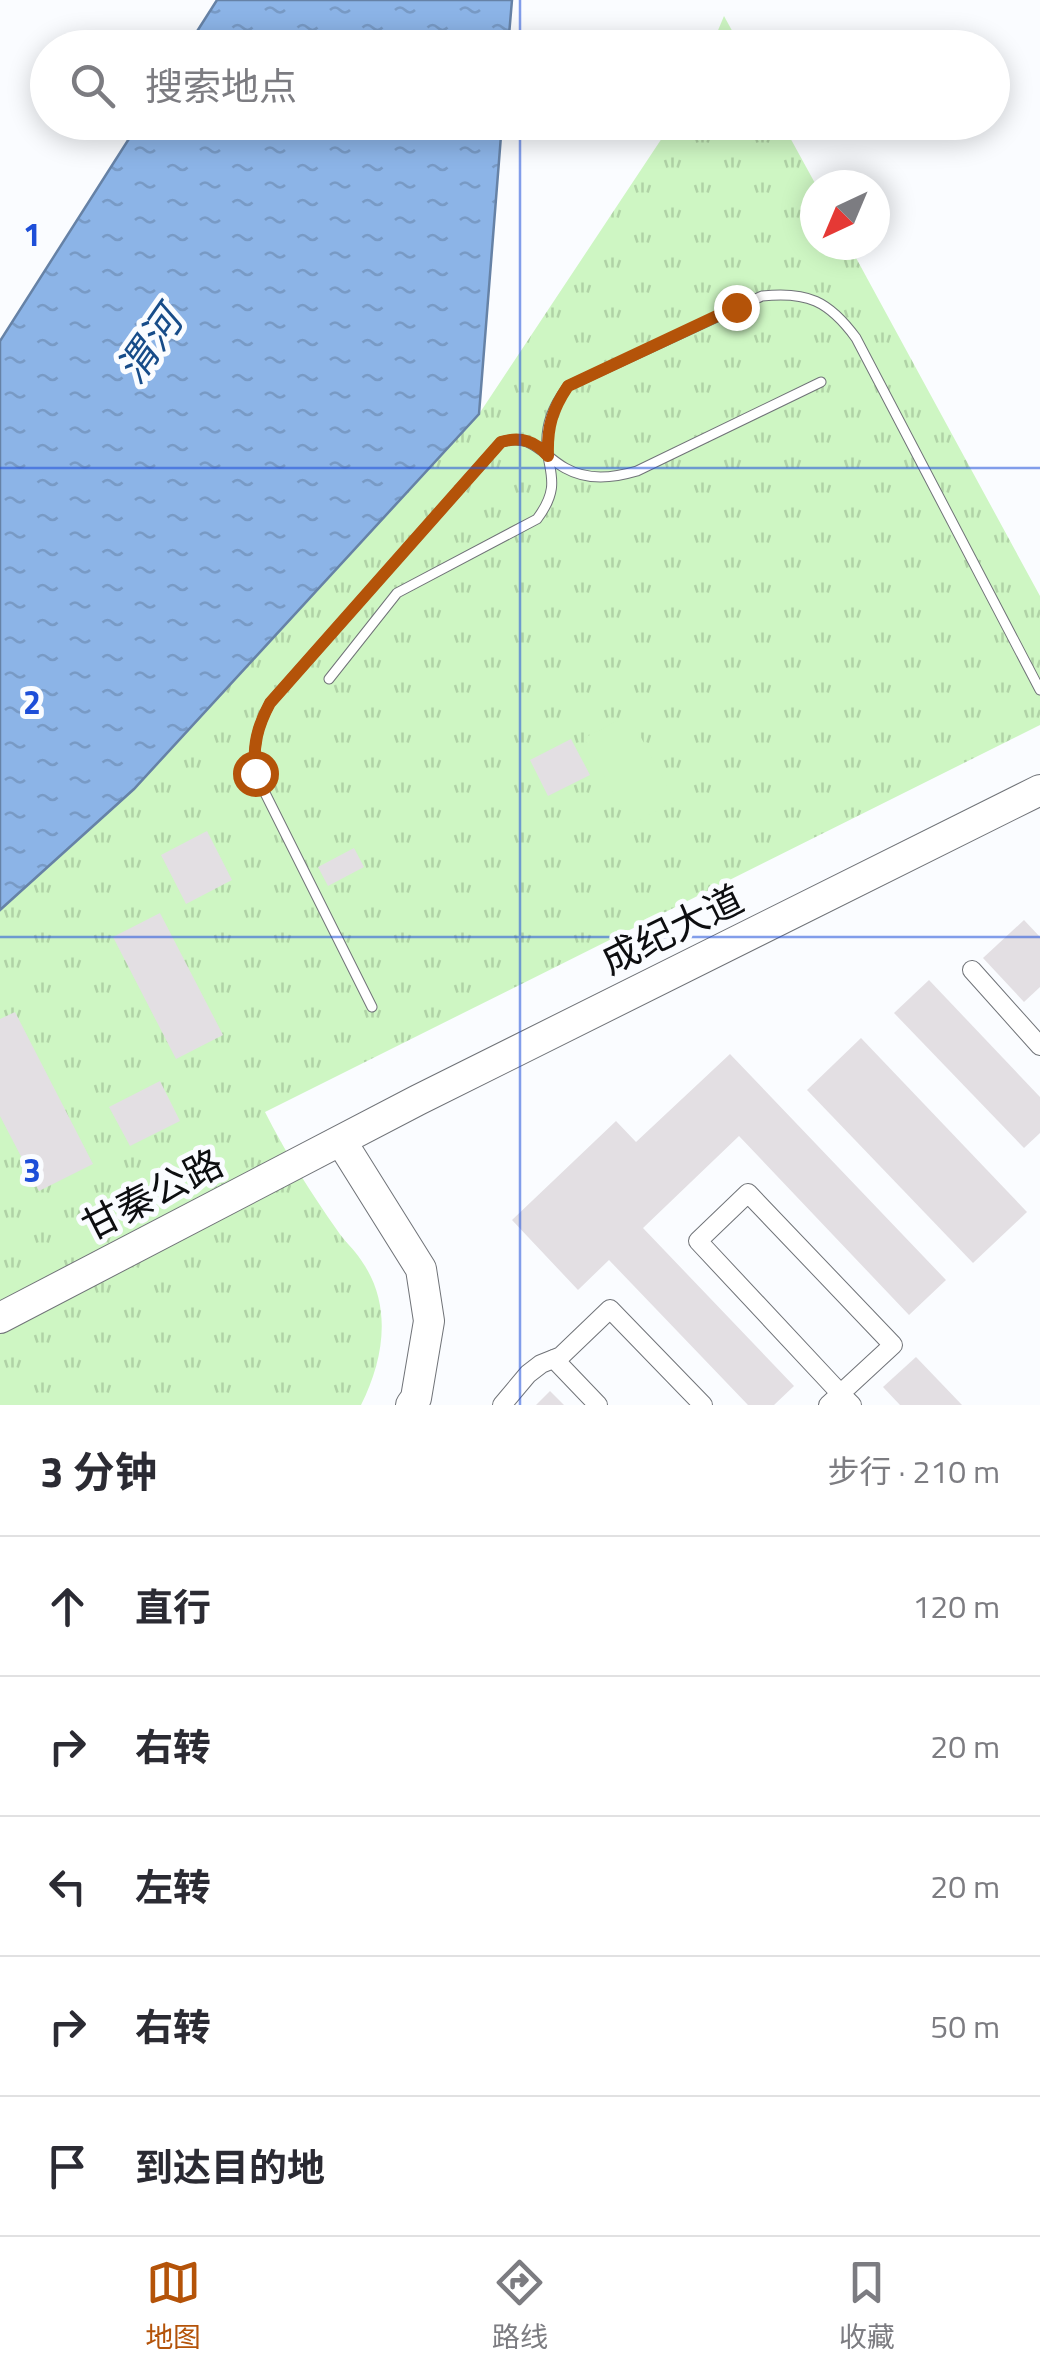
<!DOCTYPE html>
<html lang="zh">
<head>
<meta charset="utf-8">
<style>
  :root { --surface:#fff; --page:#f2f2f3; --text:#2b2b33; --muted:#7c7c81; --line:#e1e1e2; --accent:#b45309 }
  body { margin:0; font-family:"Titillium Web","Noto Sans SC",sans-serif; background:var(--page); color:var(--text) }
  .compass { position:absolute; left:800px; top:170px; width:90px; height:90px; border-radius:50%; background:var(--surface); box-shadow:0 5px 25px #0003; rotate:224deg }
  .stop { position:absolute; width:30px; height:30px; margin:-22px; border:8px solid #b45309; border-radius:50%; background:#fff }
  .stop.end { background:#b45309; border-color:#fff; box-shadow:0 2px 10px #0008 }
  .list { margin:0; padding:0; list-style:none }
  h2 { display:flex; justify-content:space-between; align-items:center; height:130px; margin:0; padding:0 40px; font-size:42px }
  h2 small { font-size:32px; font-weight:400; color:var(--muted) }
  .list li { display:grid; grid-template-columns:65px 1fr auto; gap:30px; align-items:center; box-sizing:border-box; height:140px; padding:0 40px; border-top:2px solid var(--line) }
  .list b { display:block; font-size:38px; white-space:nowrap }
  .list em { font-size:32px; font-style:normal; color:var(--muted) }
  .icon { flex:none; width:55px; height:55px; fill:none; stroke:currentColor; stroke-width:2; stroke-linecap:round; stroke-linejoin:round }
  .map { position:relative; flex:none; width:1040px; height:1405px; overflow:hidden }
  .search { position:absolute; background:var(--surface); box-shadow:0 5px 25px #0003; left:30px; right:30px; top:30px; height:110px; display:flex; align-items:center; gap:25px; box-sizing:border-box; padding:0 35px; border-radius:55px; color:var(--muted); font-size:38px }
  .sheet { height:830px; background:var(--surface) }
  nav { display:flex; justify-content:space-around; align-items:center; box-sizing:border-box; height:140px; border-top:2px solid var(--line); background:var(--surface); font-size:28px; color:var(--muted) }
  nav a { display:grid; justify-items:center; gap:5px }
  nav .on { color:var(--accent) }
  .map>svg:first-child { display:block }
  .park { fill:url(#park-tufts) }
  .pitch { fill:#cef6c3 }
  .water { fill:url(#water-ripples); stroke:#6682a6; stroke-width:2.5 }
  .building { fill:#e3dfe3 }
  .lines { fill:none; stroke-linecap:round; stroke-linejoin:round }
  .lane-casing { stroke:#707378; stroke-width:11 }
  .street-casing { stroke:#707378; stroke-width:20 }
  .primary-casing { stroke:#707378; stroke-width:32 }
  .lane { stroke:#fff; stroke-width:9 }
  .street { stroke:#fff; stroke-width:18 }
  .primary { stroke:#fff; stroke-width:30 }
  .route { stroke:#b45309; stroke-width:12 }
  .grid { fill:none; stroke:#1d4ed8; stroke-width:2.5; stroke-opacity:0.55 }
  .labels { text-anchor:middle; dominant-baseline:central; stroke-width:10; stroke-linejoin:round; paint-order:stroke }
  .street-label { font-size:38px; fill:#0d0e10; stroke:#fafcff }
  .water-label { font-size:40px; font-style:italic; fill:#174c89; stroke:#fafcff }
  .grid-label { font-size:32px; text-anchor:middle; font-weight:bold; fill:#1d4ed8; stroke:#fafcff; stroke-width:10; stroke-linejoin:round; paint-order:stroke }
</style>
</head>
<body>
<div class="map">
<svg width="1040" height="1405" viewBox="0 0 1040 1405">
  <defs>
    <pattern id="park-tufts" width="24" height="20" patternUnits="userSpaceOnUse" patternTransform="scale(2.5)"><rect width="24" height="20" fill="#cef6c3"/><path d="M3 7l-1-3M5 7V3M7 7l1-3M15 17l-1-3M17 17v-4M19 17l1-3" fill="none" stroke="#b0d2a6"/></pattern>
    <pattern id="water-ripples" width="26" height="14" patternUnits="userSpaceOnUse" patternTransform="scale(2.5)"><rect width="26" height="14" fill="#8cb4e7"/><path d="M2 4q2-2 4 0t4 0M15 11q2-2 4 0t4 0" fill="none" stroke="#789ac5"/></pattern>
  </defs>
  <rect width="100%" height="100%" fill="#fafcff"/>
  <!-- park -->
  <g class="park">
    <polygon points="724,16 741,47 711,47"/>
    <path d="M672 123H782L816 185 815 245H849L1040 596V725L265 1112C285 1152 311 1193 337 1230 344 1241 354 1249 361 1260 393 1305 384 1359 361 1405H0V910L134 789 479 414Z"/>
  </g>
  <!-- pitch -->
  <polygon class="pitch" points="629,715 675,801 630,825 584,738"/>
  <!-- water -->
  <g class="water">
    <polygon points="217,0 512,0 508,47 187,47"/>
    <polygon points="139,123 502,123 479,414 134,789 0,910 0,341"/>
  </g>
  <!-- building -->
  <g class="building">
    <polygon points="571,739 590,775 548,796 530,760"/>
    <polygon points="207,831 232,880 186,904 161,855"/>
    <polygon points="354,848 364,867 328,886 318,867"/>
    <polygon points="160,913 223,1035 176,1059 113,937"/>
    <polygon points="1024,920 1040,937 1040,987 1024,1002 983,958"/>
    <polygon points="929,980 1040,1097 1040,1133 1024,1148 894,1013"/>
    <polygon points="15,1012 93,1164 39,1191 0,1116 0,1019"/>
    <polygon points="861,1038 1027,1212 973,1263 807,1090"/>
    <polygon points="730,1054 946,1280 909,1315 739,1136 643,1228 794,1386 774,1405 748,1405 609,1260 578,1290 512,1220 616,1121 636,1142"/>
    <polygon points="160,1081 180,1121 130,1146 109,1107"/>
    <polygon points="916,1357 962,1405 900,1405 883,1387"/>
    <polygon points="550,1391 564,1405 536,1405"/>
  </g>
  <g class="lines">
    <!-- lane casing -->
    <g class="lane-casing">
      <g id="lane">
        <path d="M329 679 397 593 537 519C567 479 541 467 548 428 551 411 559 399 568 386L762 296C807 291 829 301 856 338L1040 690"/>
        <path d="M372 1007 255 773C253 745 257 727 270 703L501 442C532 433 541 454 565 468 588 481 613 478 637 471L821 382"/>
      </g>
    </g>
    <!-- street casing -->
    <g class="street-casing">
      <g id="street">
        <polyline points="972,970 1040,1046"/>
        <polyline points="554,1359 598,1405"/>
        <polyline points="502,1405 528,1374 541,1364 561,1356 610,1309 703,1405"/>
        <polyline points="828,1405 893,1345 748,1193 698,1241 840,1393 852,1405"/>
      </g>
    </g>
    <!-- primary casing -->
    <g class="primary-casing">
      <g id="primary">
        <polyline points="341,1141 421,1269 429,1321 416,1398 411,1405"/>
        <polyline points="0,1318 418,1100 1040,790"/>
      </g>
    </g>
    <!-- lane -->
    <use href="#lane" class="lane"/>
    <!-- street -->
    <use href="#street" class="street"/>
    <!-- primary -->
    <use href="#primary" class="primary"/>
  </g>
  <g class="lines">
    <!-- route -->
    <path class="route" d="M255 773C253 745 257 727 270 703L501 442C521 436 535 441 548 456 547 427 552 410 568 386L736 307"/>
  </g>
  <!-- grid -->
  <path class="grid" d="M520 0V48M520 122V1405M0 468H1040M0 937H1040"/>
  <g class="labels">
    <!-- street labels -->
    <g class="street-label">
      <text transform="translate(672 929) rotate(-26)">成纪大道</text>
      <text transform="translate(152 1194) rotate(-27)">甘秦公路</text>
    </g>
    <!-- water labels -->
    <g class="water-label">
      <text transform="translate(149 345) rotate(-55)">渭河</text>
    </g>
  </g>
  <g class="grid-label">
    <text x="32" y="246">1</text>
    <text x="32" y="714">2</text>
    <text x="32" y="1182">3</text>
  </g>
</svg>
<svg class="compass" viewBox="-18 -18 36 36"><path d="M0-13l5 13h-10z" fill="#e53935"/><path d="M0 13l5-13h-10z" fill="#7c7c81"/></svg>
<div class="stop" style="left:255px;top:773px"></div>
<div class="stop end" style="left:736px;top:307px"></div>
<div class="search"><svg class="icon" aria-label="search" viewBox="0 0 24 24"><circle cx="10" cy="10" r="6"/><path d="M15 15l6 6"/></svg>搜索地点</div>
</div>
<section class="sheet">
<h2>3 分钟<small>步行 · 210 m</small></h2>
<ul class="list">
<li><svg class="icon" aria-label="ahead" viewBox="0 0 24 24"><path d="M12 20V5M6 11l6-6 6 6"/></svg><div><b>直行</b></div><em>120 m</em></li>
<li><svg class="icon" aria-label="right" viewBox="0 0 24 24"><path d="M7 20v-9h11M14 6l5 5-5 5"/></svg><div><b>右转</b></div><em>20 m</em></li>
<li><svg class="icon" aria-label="left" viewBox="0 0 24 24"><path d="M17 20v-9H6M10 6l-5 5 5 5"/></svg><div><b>左转</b></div><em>20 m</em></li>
<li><svg class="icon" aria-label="right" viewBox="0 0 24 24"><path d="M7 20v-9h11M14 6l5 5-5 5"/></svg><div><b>右转</b></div><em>50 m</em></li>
<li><svg class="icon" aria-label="arrive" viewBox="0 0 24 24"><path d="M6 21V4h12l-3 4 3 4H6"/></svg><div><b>到达目的地</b></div></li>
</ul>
</section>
<nav>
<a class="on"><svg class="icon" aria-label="map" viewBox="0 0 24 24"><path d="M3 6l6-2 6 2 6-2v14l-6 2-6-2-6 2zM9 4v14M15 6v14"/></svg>地图</a>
<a><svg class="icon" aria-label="directions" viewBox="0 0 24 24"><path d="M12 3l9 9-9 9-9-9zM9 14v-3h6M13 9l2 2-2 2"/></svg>路线</a>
<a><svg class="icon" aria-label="saved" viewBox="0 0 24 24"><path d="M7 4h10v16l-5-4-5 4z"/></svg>收藏</a>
</nav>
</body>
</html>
